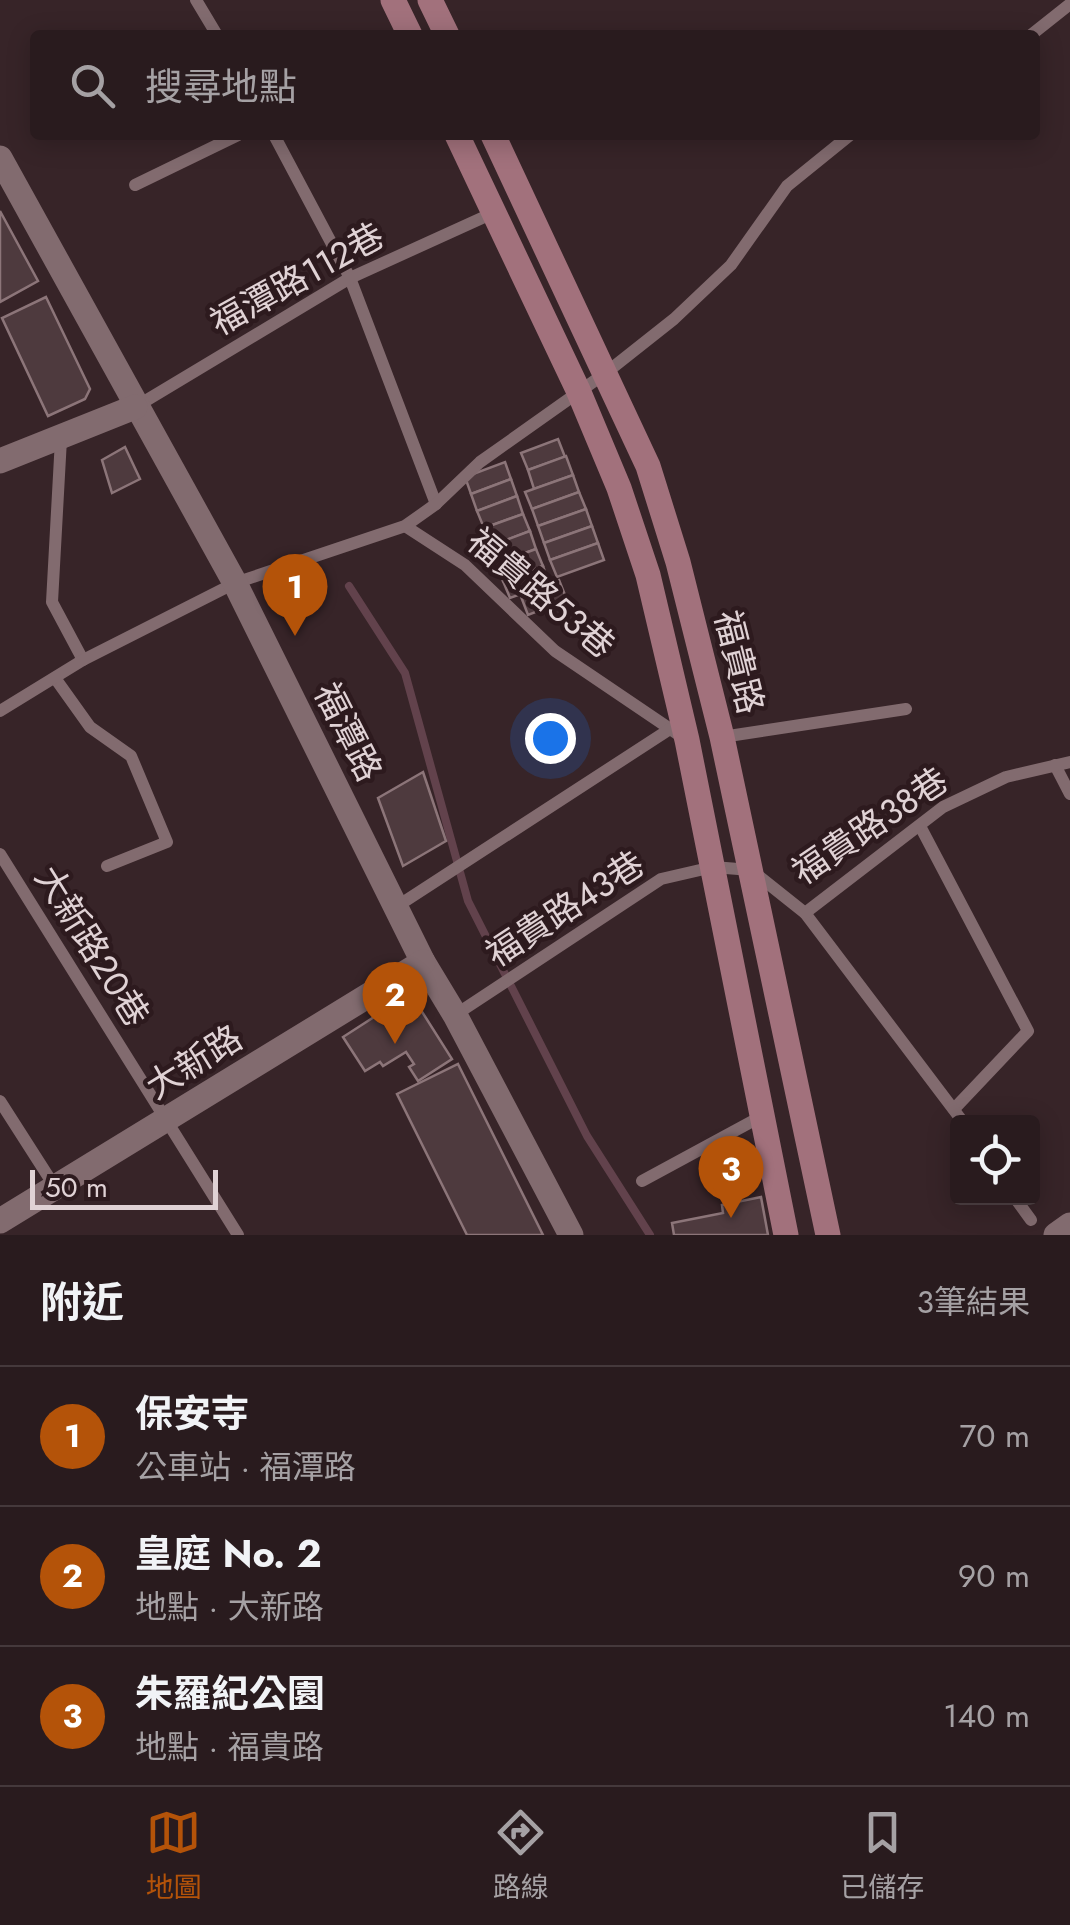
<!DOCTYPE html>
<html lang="zh-TW">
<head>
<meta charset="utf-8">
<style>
  :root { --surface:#291b1e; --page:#312427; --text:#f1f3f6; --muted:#a5a1a4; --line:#45393c; --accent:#b45309 }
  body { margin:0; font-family:Jost,"Noto Sans TC",sans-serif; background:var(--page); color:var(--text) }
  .controls { position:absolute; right:30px; bottom:30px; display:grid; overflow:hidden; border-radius:10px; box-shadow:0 5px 25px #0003 }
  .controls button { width:90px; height:90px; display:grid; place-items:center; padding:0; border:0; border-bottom:2px solid var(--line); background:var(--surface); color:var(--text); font:50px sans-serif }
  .scale { position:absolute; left:30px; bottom:25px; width:188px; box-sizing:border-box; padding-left:10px; border:5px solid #e0d2d5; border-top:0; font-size:28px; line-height:35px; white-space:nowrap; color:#e0d2d5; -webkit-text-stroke:8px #2d1a1e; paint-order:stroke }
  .you { position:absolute; left:550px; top:738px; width:35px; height:35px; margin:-25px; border:8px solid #fff; border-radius:50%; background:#1a73e8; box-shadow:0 0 0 15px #1a73e833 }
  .badge { display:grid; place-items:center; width:65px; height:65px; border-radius:50%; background:var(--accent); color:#fff; font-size:32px; font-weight:700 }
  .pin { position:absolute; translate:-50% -82px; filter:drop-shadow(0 2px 5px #0008) }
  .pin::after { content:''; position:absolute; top:52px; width:35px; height:30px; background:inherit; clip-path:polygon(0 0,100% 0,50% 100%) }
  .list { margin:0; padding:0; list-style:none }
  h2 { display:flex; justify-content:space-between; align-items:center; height:130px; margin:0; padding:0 40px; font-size:42px }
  h2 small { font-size:32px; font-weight:400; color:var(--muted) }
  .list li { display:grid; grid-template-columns:65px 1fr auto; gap:30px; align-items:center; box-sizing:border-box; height:140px; padding:0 40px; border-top:2px solid var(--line) }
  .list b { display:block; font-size:38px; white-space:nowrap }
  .list p { margin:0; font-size:32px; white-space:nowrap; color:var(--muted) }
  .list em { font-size:32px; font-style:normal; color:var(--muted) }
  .icon { flex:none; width:55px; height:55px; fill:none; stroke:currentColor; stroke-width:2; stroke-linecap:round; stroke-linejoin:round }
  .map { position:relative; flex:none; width:1070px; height:1235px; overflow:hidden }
  .search { position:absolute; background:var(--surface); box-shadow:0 5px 25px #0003; left:30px; right:30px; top:30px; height:110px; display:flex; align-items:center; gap:25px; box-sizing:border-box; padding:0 35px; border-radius:10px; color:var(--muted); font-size:38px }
  .sheet { height:550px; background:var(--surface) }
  nav { display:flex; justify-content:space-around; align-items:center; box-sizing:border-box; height:140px; border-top:2px solid var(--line); background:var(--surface); font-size:28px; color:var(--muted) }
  nav a { display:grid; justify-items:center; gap:5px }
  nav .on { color:var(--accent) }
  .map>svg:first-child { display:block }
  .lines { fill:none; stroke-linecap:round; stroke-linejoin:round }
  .stream { stroke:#62424c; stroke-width:8 }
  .building { fill:#4e3a3e; stroke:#8c7579; stroke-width:2.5 }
  .lane { stroke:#826b6f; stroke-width:12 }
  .street { stroke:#826b6f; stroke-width:25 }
  .secondary { stroke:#a2717c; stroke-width:25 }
  .labels { text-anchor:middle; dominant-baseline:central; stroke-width:9; stroke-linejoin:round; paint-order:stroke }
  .street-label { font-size:35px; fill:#e0d2d5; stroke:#2d1a1e }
</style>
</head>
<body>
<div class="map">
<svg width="1070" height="1235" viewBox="0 0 1070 1235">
  <rect width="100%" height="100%" fill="#372428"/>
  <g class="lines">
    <!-- stream -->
    <polyline class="stream" points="349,586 405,673 468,901 587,1136 650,1235"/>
  </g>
  <!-- building -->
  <g class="building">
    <polygon points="0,211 38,281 0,302"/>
    <polygon points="46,297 90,389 85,399 48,416 2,318"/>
    <polygon points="558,439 565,457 528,470 521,453"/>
    <polygon points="125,447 140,479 112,493 102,460"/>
    <polygon points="566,456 573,475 534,489 528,470"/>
    <polygon points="505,462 511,479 471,494 465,477"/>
    <polygon points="573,475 579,492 532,509 525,492"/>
    <polygon points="511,479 517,496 477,511 471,494"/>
    <polygon points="579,492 586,509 538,526 532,509"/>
    <polygon points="517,496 523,514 484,528 477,511"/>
    <polygon points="586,509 592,526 544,543 538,526"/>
    <polygon points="523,514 530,531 490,546 484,528"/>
    <polygon points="592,526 598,543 550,560 544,543"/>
    <polygon points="530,531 536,549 497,563 490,546"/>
    <polygon points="598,543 604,560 557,577 550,560"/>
    <polygon points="536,549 543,566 503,581 497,563"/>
    <polygon points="543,566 549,584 510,598 503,581"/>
    <polygon points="559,580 567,600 528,615 520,594"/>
    <polygon points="423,772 446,841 403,866 378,798"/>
    <polygon points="402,999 412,1000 419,1007 452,1059 418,1081 409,1067 414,1064 406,1052 383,1066 380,1062 365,1071 343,1037"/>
    <polygon points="458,1064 543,1235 467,1235 397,1094"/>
    <polygon points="761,1197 768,1235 674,1235 672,1223 723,1213 722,1205"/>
  </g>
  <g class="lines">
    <!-- lane -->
    <g class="lane">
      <polyline points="196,0 217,35"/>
      <polyline points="1031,35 1070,4"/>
      <polyline points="274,135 350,278 436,504"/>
      <polyline points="135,185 238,135"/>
      <polyline points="137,406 350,278 493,213"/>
      <polyline points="61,439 52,602 83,660"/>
      <polyline points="405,526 465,565 555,651 685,739"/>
      <polyline points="55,678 90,727 131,756 167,842 107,866"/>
      <polyline points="0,711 83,660 235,583 405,526 436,504 480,462 607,372 674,319 731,265 787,186 850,135"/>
      <polyline points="722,737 906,709"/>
      <polyline points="1055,765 1070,794"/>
      <polyline points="920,826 1028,1031 954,1109"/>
      <polyline points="0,854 238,1235"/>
      <polyline points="396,907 670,729"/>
      <polyline points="805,913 963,1122"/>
      <polyline points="455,1015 661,879 713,867 751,870 805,913 943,807 1006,777 1070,762"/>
      <polyline points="0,1101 55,1187"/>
      <polyline points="642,1181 762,1116"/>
      <polyline points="1015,1198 1031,1220"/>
    </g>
    <!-- street -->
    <g class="street">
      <polyline points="0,158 235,583 423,962 455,1015 571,1235"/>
      <polyline points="0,461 135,407"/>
      <polyline points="0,1221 423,962"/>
      <polyline points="1056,1235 1070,1225"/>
    </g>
    <!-- secondary -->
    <g class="secondary">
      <polyline points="393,0 410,35"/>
      <polyline points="430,0 447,35"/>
      <polyline points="457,135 578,390 619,488 648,575 687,740 786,1235"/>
      <polyline points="493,135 648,466 678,562 722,737 828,1235"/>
    </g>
  </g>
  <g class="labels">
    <!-- street labels -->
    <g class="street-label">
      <text transform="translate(297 279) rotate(-29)">福潭路112巷</text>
      <text transform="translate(541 593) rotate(40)">福貴路53巷</text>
      <text transform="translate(739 662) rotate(76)">福貴路</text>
      <text transform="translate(348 732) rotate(63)">福潭路</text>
      <text transform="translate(870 826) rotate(-34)">福貴路38巷</text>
      <text transform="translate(565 909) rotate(-33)">福貴路43巷</text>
      <text transform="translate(92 946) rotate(58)">大新路20巷</text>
      <text transform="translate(194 1062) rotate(-32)">大新路</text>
    </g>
  </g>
</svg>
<div class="controls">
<button><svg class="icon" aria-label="locate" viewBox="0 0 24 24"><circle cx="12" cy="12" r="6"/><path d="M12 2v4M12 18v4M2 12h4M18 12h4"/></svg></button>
</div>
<div class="scale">50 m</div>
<div class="you"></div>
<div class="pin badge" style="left:295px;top:636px">1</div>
<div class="pin badge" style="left:395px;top:1044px">2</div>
<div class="pin badge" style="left:731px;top:1218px">3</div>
<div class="search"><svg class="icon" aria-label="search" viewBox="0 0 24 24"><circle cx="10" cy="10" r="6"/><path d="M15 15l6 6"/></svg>搜尋地點</div>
</div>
<section class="sheet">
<h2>附近<small>3筆結果</small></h2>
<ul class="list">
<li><span class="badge">1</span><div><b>保安寺</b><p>公車站 · 福潭路</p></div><em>70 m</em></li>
<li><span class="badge">2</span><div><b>皇庭 No. 2</b><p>地點 · 大新路</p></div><em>90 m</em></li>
<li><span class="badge">3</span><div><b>朱羅紀公園</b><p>地點 · 福貴路</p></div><em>140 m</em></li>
</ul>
</section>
<nav>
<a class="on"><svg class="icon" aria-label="map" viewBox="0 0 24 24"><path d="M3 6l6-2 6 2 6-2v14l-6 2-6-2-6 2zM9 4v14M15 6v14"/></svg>地圖</a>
<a><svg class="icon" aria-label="directions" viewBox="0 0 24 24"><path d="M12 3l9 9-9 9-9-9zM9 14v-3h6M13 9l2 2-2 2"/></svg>路線</a>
<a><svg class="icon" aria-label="saved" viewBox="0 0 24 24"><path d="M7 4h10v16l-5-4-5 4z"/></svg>已儲存</a>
</nav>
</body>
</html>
